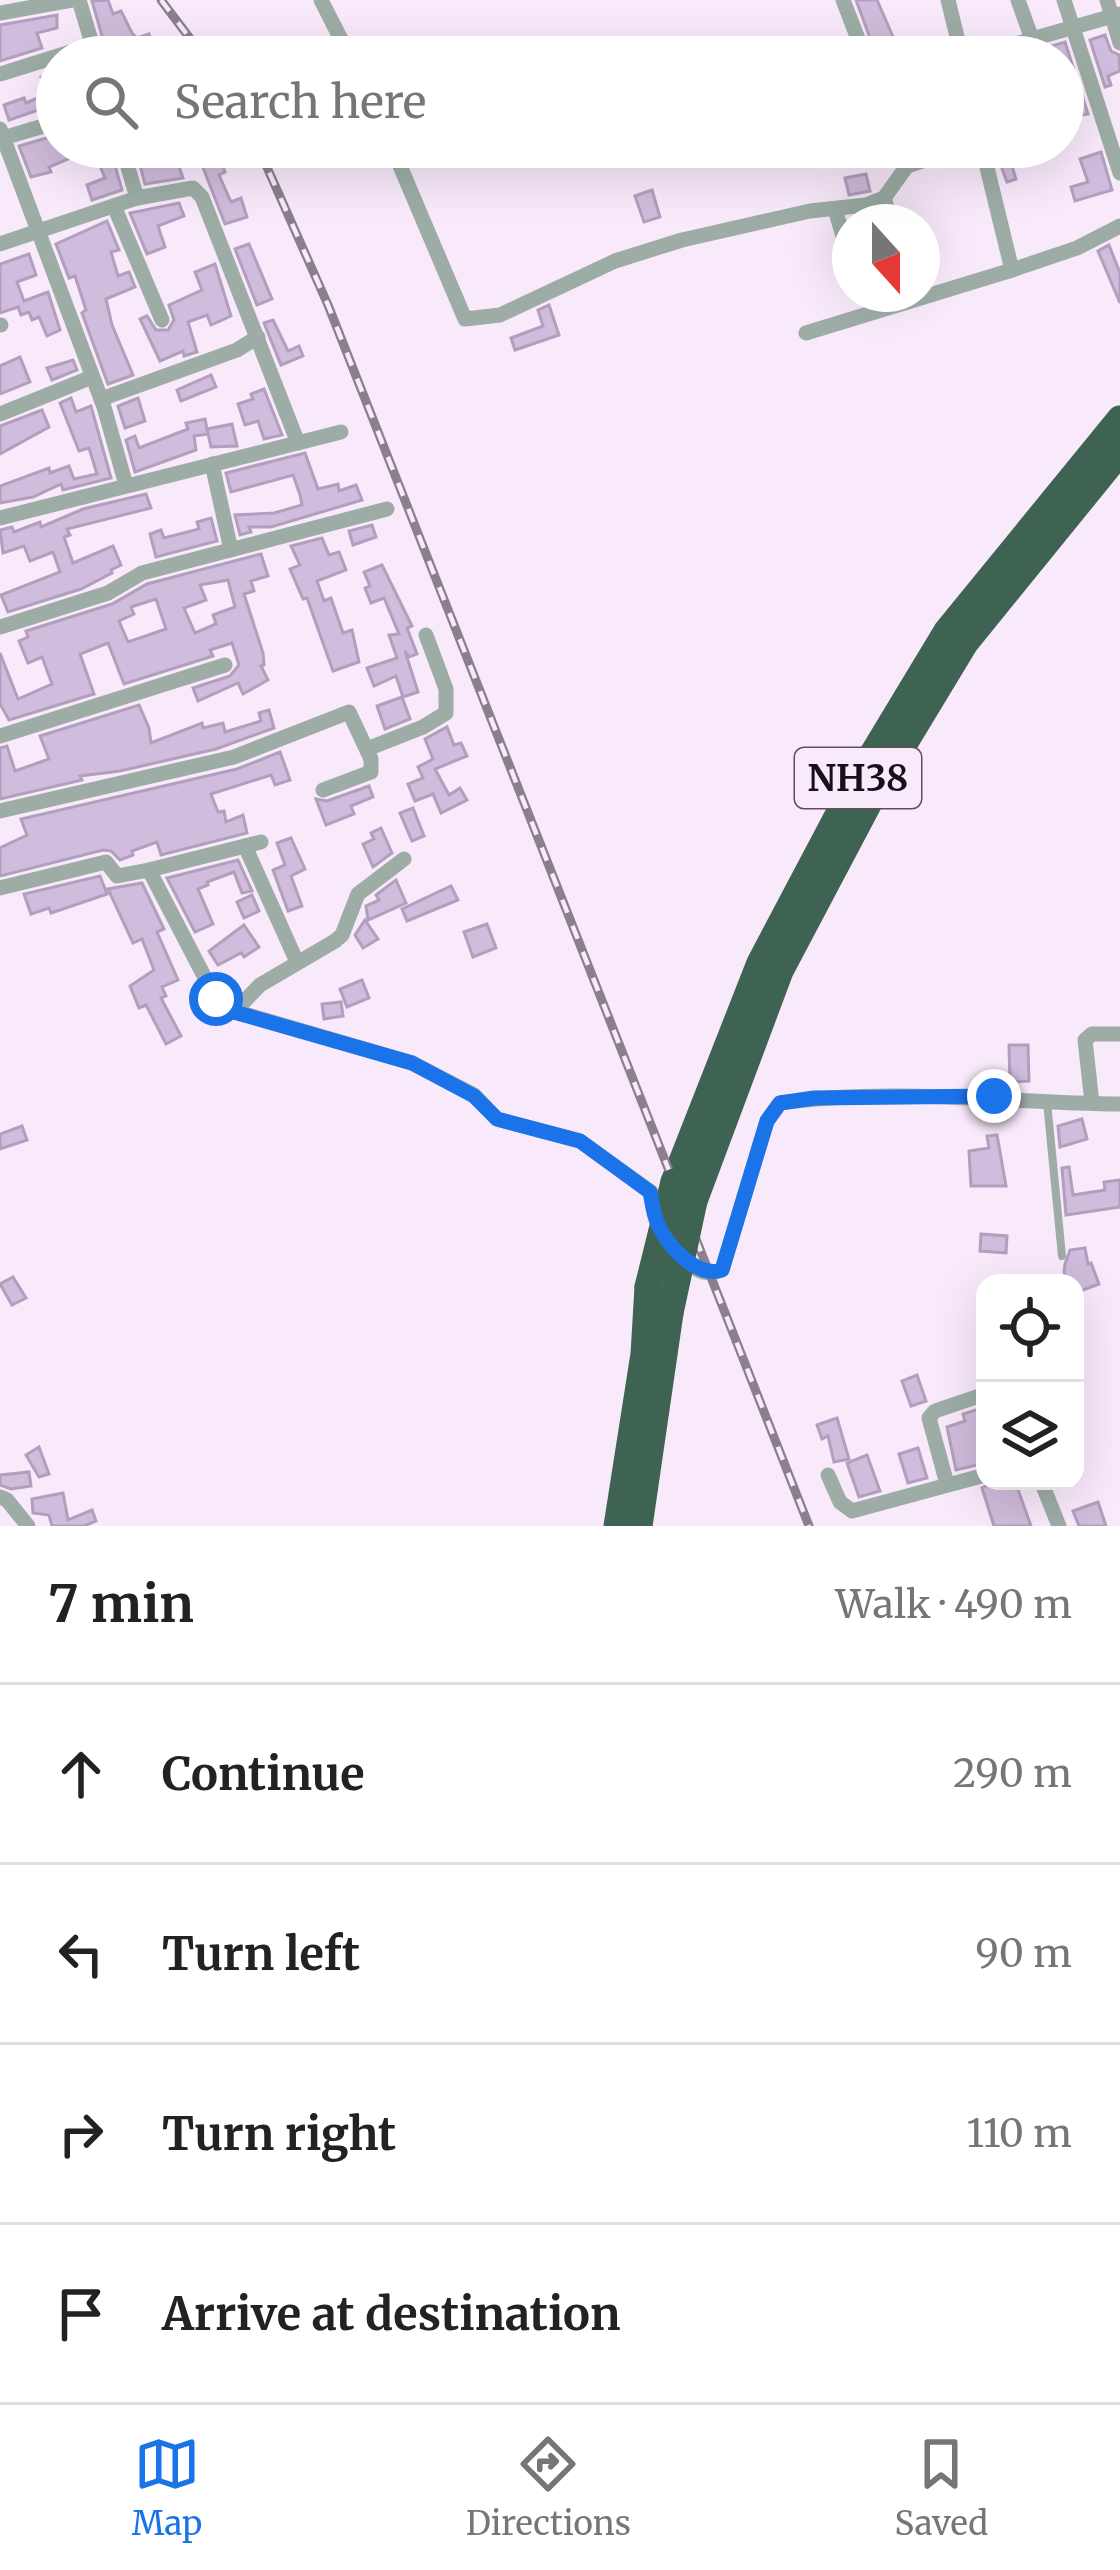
<!DOCTYPE html>
<html lang="en">
<head>
<meta charset="utf-8">
<style>
  :root { --surface:#fff; --page:#f2f2f2; --text:#222; --muted:#767676; --line:#e0e0e0; --accent:#1a73e8 }
  body { margin:0; font-family:Merriweather,serif; background:var(--page); color:var(--text) }
  .controls { position:absolute; right:36px; bottom:36px; display:grid; overflow:hidden; border-radius:24px; box-shadow:0 12px 48px #0002 }
  .controls button { width:108px; height:108px; display:grid; place-items:center; padding:0; border:0; border-bottom:3px solid var(--line); background:var(--surface); color:var(--text); font:60px sans-serif }
  .compass { position:absolute; left:832px; top:204px; width:108px; height:108px; border-radius:50%; background:var(--surface); box-shadow:0 12px 48px #0002; rotate:159deg }
  .stop { position:absolute; width:36px; height:36px; margin:-27px; border:9px solid #1a73e8; border-radius:50%; background:#fff }
  .stop.end { background:#1a73e8; border-color:#fff; box-shadow:0 3px 12px #0008 }
  .list { margin:0; padding:0; list-style:none }
  h2 { display:flex; justify-content:space-between; align-items:center; height:156px; margin:0; padding:0 48px; font-size:51px }
  h2 small { font-size:39px; font-weight:400; color:var(--muted) }
  .list li { display:grid; grid-template-columns:78px 1fr auto; gap:36px; align-items:center; box-sizing:border-box; height:180px; padding:0 48px; border-top:3px solid var(--line) }
  .list b { display:block; font-size:45px; white-space:nowrap }
  .list em { font-size:39px; font-style:normal; color:var(--muted) }
  .icon { flex:none; width:66px; height:66px; fill:none; stroke:currentColor; stroke-width:2; stroke-linecap:round; stroke-linejoin:round }
  .map { position:relative; flex:none; width:1120px; height:1526px; overflow:hidden }
  .search { position:absolute; background:var(--surface); box-shadow:0 12px 48px #0002; left:36px; right:36px; top:36px; height:132px; display:flex; align-items:center; gap:30px; box-sizing:border-box; padding:0 42px; border-radius:66px; color:var(--muted); font-size:45px }
  .sheet { height:876px; background:var(--surface) }
  nav { display:flex; justify-content:space-around; align-items:center; box-sizing:border-box; height:168px; border-top:3px solid var(--line); background:var(--surface); font-size:33px; color:var(--muted) }
  nav a { display:grid; justify-items:center; gap:6px }
  nav .on { color:var(--accent) }
  .map>svg:first-child { display:block }
  .building { fill:#d0bcdc; stroke:#b29fbd; stroke-width:3; fill-rule:evenodd }
  .lines { fill:none; stroke-linecap:round; stroke-linejoin:round }
  .lane { stroke:#9dada5; stroke-width:8 }
  .street { stroke:#9dada5; stroke-width:15 }
  .highway { stroke:#3f6353; stroke-width:27 }
  .rail-casing { stroke:#8b7f8d; stroke-width:9 }
  .rail { stroke:#f8e9fb; stroke-width:4.5; stroke-dasharray:14; stroke-linecap:butt }
  .highway-bridge { stroke:#3f6353; stroke-width:27 }
  .route { stroke:#1a73e8; stroke-width:15 }
  .labels { text-anchor:middle; dominant-baseline:central; stroke-width:10; stroke-linejoin:round; paint-order:stroke }
  .shield { fill:#f8e9fb; stroke:#5a505d; stroke-width:3 }
  .shield-label { font-size:36px; font-weight:bold; fill:#170f19 }
</style>
</head>
<body>
<div class="map">
<svg width="1120" height="1526" viewBox="0 0 1120 1526">
  <rect width="100%" height="100%" fill="#f8e9fb"/>
  <!-- building -->
  <g class="building">
    <polygon points="108,0 113,14 121,11 132,33 137,38 149,34 153,45 121,57 120,54 108,57 92,1"/>
    <polygon points="856,0 877,0 900,53 877,57"/>
    <polygon points="57,15 57,28 37,33 42,48 0,61 0,25"/>
    <polygon points="1105,35 1111,51 1119,55 1120,71 1108,76 1111,85 1105,87 1090,40"/>
    <polygon points="1065,42 1088,114 1075,116 1063,74 1063,57 1021,55"/>
    <polygon points="57,72 57,110 44,108 9,120 4,105 24,98 26,103 47,94 41,77"/>
    <polygon points="57,135 57,147 96,147 49,167 51,172 31,177 19,146"/>
    <polygon points="135,147 172,147 183,178 145,184"/>
    <polygon points="195,147 215,147 225,172 219,175 231,202 241,198 247,217 225,224"/>
    <polygon points="994,147 1006,147 1016,179 1007,182"/>
    <polygon points="110,148 122,190 92,200 87,185 105,178 95,154"/>
    <polygon points="1101,152 1112,190 1075,201 1071,187 1088,182 1080,159"/>
    <polygon points="866,174 870,191 849,195 845,178"/>
    <polygon points="652,190 660,217 644,222 635,196"/>
    <polygon points="179,203 184,216 158,226 165,247 147,254 130,213"/>
    <polygon points="107,221 119,250 111,252 118,276 129,272 135,287 106,299 112,325 133,375 108,384 82,313 86,310 75,276 69,278 56,244"/>
    <polygon points="249,244 272,299 257,305 235,249"/>
    <polygon points="1109,245 1120,273 1120,303 1098,251"/>
    <polygon points="29,254 36,275 17,282 24,301 48,292 60,330 47,336 39,317 32,320 29,312 21,315 18,307 0,313 0,264"/>
    <polygon points="215,264 231,316 211,325 207,315 188,322 197,352 184,356 183,351 160,361 140,319 147,316 156,330 168,330 174,320 169,305 202,290 195,272"/>
    <polygon points="549,305 559,335 515,350 511,338 543,326 538,310"/>
    <polygon points="273,320 288,351 299,346 303,356 281,365 264,323"/>
    <polygon points="20,357 30,382 0,394 0,366"/>
    <polygon points="73,360 77,370 52,380 47,368"/>
    <polygon points="211,375 216,387 181,401 177,390"/>
    <polygon points="264,389 282,435 264,439 258,421 245,425 238,404 253,399 251,394"/>
    <polygon points="71,398 76,412 91,406 111,478 63,490 61,484 33,497 0,503 0,486 49,468 50,473 69,466 74,479 97,474 89,448 79,451 60,403"/>
    <polygon points="138,398 145,421 125,428 118,406"/>
    <polygon points="42,410 49,427 0,454 0,426"/>
    <polygon points="205,419 208,434 194,436 196,450 135,472 126,440 135,436 139,448 188,429 186,423"/>
    <polygon points="232,424 237,446 211,447 207,429"/>
    <polygon points="305,453 318,489 338,484 339,491 356,485 362,500 271,527 249,527 251,532 240,535 235,515 274,513 302,505 300,495 293,475 231,492 226,473"/>
    <polygon points="146,494 151,508 67,529 70,535 64,537 73,563 113,546 121,565 111,570 112,573 81,589 8,612 1,595 60,572 53,552 30,561 24,546 3,553 0,530 12,527 14,532 40,522 41,527 83,509"/>
    <polygon points="211,518 217,541 156,557 150,534 161,530 164,538 199,529 197,522"/>
    <polygon points="372,525 376,537 353,545 349,531"/>
    <polygon points="322,538 329,555 339,552 346,570 317,581 324,601 331,598 343,633 352,630 359,662 333,671 307,598 303,599 290,569 300,565 291,546"/>
    <path d="M261 554 268 576 251 581 254 591 244 594 263 653 264 665 261 666 268 680 243 694 238 683 198 701 193 688 230 676 239 665 232 643 210 650 213 656 124 684 108 643 80 654 94 694 9 720 0 704V653L18 699 52 684 42 657 28 663 19 641 28 637 26 631 112 604 147 584ZM228 580 235 607 213 615 216 624 195 633 184 608 206 600 200 585ZM156 599 166 629 128 642 119 621 134 614 131 607Z"/>
    <polygon points="382,565 412,626 407,628 417,654 409,657 405,651 418,692 403,697 396,676 374,686 367,668 397,658 389,635 399,634 384,598 371,603 365,588 370,586 364,572"/>
    <polygon points="402,697 410,719 385,729 377,706"/>
    <polygon points="139,705 149,728 151,743 202,723 203,728 223,723 225,732 261,721 259,713 269,710 274,728 216,749 120,771 80,776 82,780 0,799 0,748 7,746 15,771 49,759 40,736"/>
    <polygon points="447,727 454,745 461,743 467,756 435,769 449,795 460,788 467,800 441,813 433,794 415,801 408,784 423,778 418,767 433,759 425,739"/>
    <polygon points="280,752 290,780 275,785 271,775 211,794 218,812 224,811 226,822 243,815 247,833 161,855 157,842 132,851 133,855 120,860 111,851 103,850 0,876 0,848 27,835 21,819 237,769"/>
    <polygon points="369,786 373,797 351,806 354,814 326,825 316,799 327,801"/>
    <polygon points="413,808 424,836 412,841 400,813"/>
    <polygon points="381,828 392,853 373,867 363,844 374,839 371,833"/>
    <polygon points="291,838 305,869 291,876 302,906 288,911 273,870 285,865 277,843"/>
    <polygon points="238,860 252,891 242,893 234,872 207,882 208,885 198,889 213,924 195,932 167,878"/>
    <polygon points="100,876 107,894 51,913 49,908 31,914 24,894"/>
    <polygon points="396,880 406,903 368,920 366,906 379,900 376,895"/>
    <polygon points="142,883 164,929 157,932 178,980 162,987 166,996 161,998 181,1036 166,1044 146,1005 139,1008 130,986 154,970 142,939 133,943 108,889"/>
    <polygon points="451,886 458,900 407,921 402,909"/>
    <polygon points="252,895 259,911 244,918 237,902"/>
    <polygon points="365,920 378,939 363,948 355,935"/>
    <polygon points="487,924 496,948 473,957 464,932"/>
    <polygon points="244,925 259,947 244,957 241,953 218,965 209,951"/>
    <polygon points="362,980 369,998 347,1007 340,989"/>
    <polygon points="341,1002 343,1016 324,1019 322,1004"/>
    <polygon points="1009,1045 1028,1045 1029,1081 1010,1082"/>
    <polygon points="1082,1119 1087,1139 1060,1147 1058,1126"/>
    <polygon points="22,1126 27,1140 0,1149 0,1134"/>
    <polygon points="997,1135 1006,1186 971,1186 969,1151 989,1148 987,1136"/>
    <polygon points="1069,1167 1073,1195 1105,1190 1104,1182 1120,1180 1120,1207 1066,1215 1062,1168"/>
    <polygon points="981,1234 1007,1236 1006,1253 980,1251"/>
    <polygon points="1085,1248 1088,1264 1091,1263 1099,1284 1075,1293 1075,1283 1067,1283 1064,1272 1065,1264 1070,1250"/>
    <polygon points="13,1277 26,1298 12,1305 0,1284"/>
    <polygon points="917,1375 926,1401 911,1406 902,1381"/>
    <polygon points="985,1407 985,1426 980,1428 985,1463 956,1470 947,1427 965,1421 963,1414"/>
    <polygon points="837,1418 849,1459 834,1462 828,1436 822,1439 817,1425"/>
    <polygon points="39,1447 49,1474 39,1477 26,1455"/>
    <polygon points="918,1448 927,1478 908,1483 899,1454"/>
    <polygon points="867,1455 880,1491 859,1497 847,1463"/>
    <polygon points="29,1472 31,1486 11,1489 0,1485 0,1475"/>
    <polygon points="995,1481 1015,1481 1031,1526 994,1526 982,1488"/>
    <polygon points="63,1493 68,1520 92,1510 96,1521 84,1526 52,1526 49,1515 33,1513 32,1499"/>
    <polygon points="1098,1502 1106,1526 1079,1526 1073,1511"/>
  </g>
  <g class="lines">
    <!-- lane -->
    <polyline class="lane" points="1047,1102 1062,1256"/>
    <!-- street -->
    <g class="street">
      <polyline points="79,0 96,57"/>
      <polyline points="321,0 350,57"/>
      <polyline points="843,0 865,57"/>
      <polyline points="948,0 962,57"/>
      <polyline points="1018,0 1032,39 1120,14"/>
      <polyline points="1064,0 1120,173"/>
      <polyline points="1107,0 1120,43"/>
      <polyline points="0,13 72,0"/>
      <polyline points="1009,57 1010,46 1032,39"/>
      <polyline points="0,74 93,45"/>
      <polyline points="0,129 104,407 126,485"/>
      <polyline points="3,138 57,122"/>
      <polyline points="122,147 137,198"/>
      <polyline points="392,147 465,319 500,315 615,261 682,240 810,211 866,205 884,198 907,166 965,147"/>
      <polyline points="982,147 1012,270 1077,248 1120,226"/>
      <polyline points="884,198 892,222"/>
      <polyline points="114,206 162,320"/>
      <polyline points="835,209 850,260"/>
      <polyline points="0,244 137,198 193,188 202,197 298,443"/>
      <polyline points="0,325 1,325"/>
      <polyline points="806,333 1012,270"/>
      <polyline points="101,399 237,350 258,337"/>
      <polyline points="0,414 92,377"/>
      <polyline points="212,464 231,550"/>
      <polyline points="0,518 341,432"/>
      <polyline points="0,627 108,593 142,573 387,509"/>
      <polyline points="0,736 225,665"/>
      <polyline points="367,749 423,727 446,713 446,689 426,635"/>
      <polyline points="0,811 234,757 349,712 371,759 371,772 323,790"/>
      <polyline points="245,846 297,962"/>
      <polyline points="149,870 261,842"/>
      <polyline points="0,888 106,862 117,876 149,870 216,999 224,1008 412,1063 474,1095 497,1119 580,1141 651,1192 659,1227"/>
      <polyline points="234,1012 260,985 335,941 342,935 358,894 404,859"/>
      <polyline points="1092,1103 1085,1040 1092,1034 1120,1034"/>
      <path d="M682 1255C695 1270 702 1277 722 1270L767 1121 780 1103C893 1087 1007 1103 1120 1104"/>
      <polyline points="828,1475 840,1502 852,1511 985,1475"/>
      <polyline points="1041,1481 1059,1526"/>
      <polyline points="947,1484 929,1418 935,1411 985,1394"/>
      <polyline points="0,1497 7,1500 28,1526"/>
    </g>
    <!-- highway -->
    <g class="highway">
      <polyline points="674,1182 760,963 854,785 947,631 1120,419"/>
      <polyline points="694,1201 780,971 873,795 965,643 1120,452"/>
      <polyline points="617,1526 644,1354 648,1287"/>
      <polyline points="639,1526 670,1313"/>
    </g>
    <!-- rail casing -->
    <g class="rail-casing">
      <g id="rail">
        <polyline points="161,0 204,57"/>
        <polyline points="258,147 328,305 809,1526"/>
      </g>
    </g>
    <!-- rail -->
    <use href="#rail" class="rail"/>
    <!-- highway-bridge -->
    <g class="highway-bridge">
      <polyline points="648,1287 674,1182"/>
      <polyline points="670,1313 694,1201"/>
    </g>
  </g>
  <g class="lines">
    <!-- route -->
    <path class="route" d="M216 999 234 1012 412 1063 474 1096 497 1119 580 1141 650 1192C652 1201 653 1213 657 1222 666 1245 697 1279 722 1270L767 1121 780 1103 814 1098 994 1096"/>
  </g>
  <g class="labels">
    <!-- shield labels -->
    <rect class="shield" x="795" y="748" width="126" height="60" rx="9"/>
    <g class="shield-label">
      <text x="858" y="778">NH38</text>
    </g>
  </g>
</svg>
<div class="controls">
<button><svg class="icon" aria-label="locate" viewBox="0 0 24 24"><circle cx="12" cy="12" r="6"/><path d="M12 2v4M12 18v4M2 12h4M18 12h4"/></svg></button>
<button><svg class="icon" aria-label="layers" viewBox="0 0 24 24"><path d="M12 4l9 5-9 5-9-5zM3 14l9 5 9-5"/></svg></button>
</div>
<svg class="compass" viewBox="-18 -18 36 36"><path d="M0-13l5 13h-10z" fill="#e53935"/><path d="M0 13l5-13h-10z" fill="#767676"/></svg>
<div class="stop" style="left:216px;top:999px"></div>
<div class="stop end" style="left:994px;top:1096px"></div>
<div class="search"><svg class="icon" aria-label="search" viewBox="0 0 24 24"><circle cx="10" cy="10" r="6"/><path d="M15 15l6 6"/></svg>Search here</div>
</div>
<section class="sheet">
<h2>7 min<small>Walk · 490 m</small></h2>
<ul class="list">
<li><svg class="icon" aria-label="ahead" viewBox="0 0 24 24"><path d="M12 20V5M6 11l6-6 6 6"/></svg><div><b>Continue</b></div><em>290 m</em></li>
<li><svg class="icon" aria-label="left" viewBox="0 0 24 24"><path d="M17 20v-9H6M10 6l-5 5 5 5"/></svg><div><b>Turn left</b></div><em>90 m</em></li>
<li><svg class="icon" aria-label="right" viewBox="0 0 24 24"><path d="M7 20v-9h11M14 6l5 5-5 5"/></svg><div><b>Turn right</b></div><em>110 m</em></li>
<li><svg class="icon" aria-label="arrive" viewBox="0 0 24 24"><path d="M6 21V4h12l-3 4 3 4H6"/></svg><div><b>Arrive at destination</b></div></li>
</ul>
</section>
<nav>
<a class="on"><svg class="icon" aria-label="map" viewBox="0 0 24 24"><path d="M3 6l6-2 6 2 6-2v14l-6 2-6-2-6 2zM9 4v14M15 6v14"/></svg>Map</a>
<a><svg class="icon" aria-label="directions" viewBox="0 0 24 24"><path d="M12 3l9 9-9 9-9-9zM9 14v-3h6M13 9l2 2-2 2"/></svg>Directions</a>
<a><svg class="icon" aria-label="saved" viewBox="0 0 24 24"><path d="M7 4h10v16l-5-4-5 4z"/></svg>Saved</a>
</nav>
</body>
</html>
